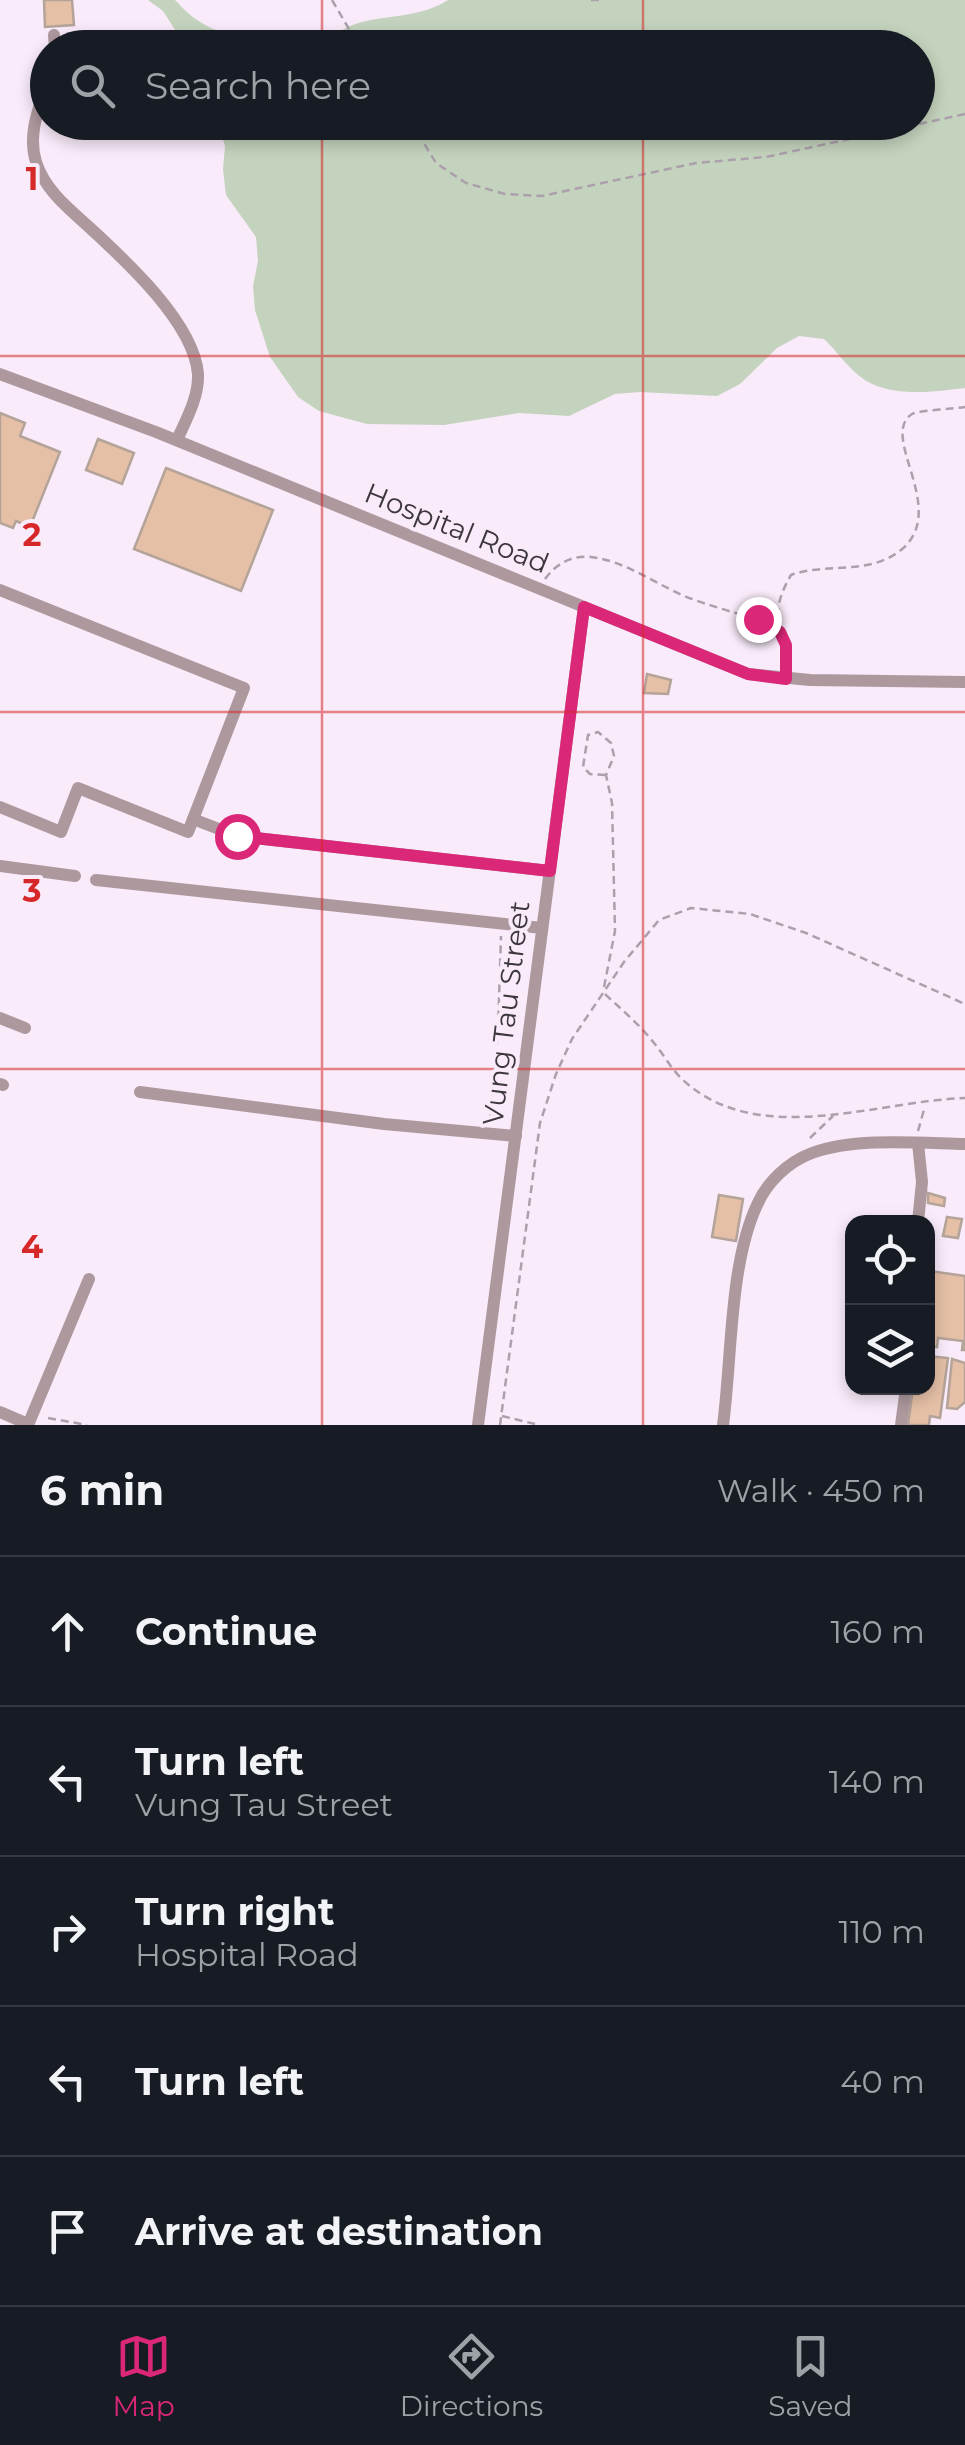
<!DOCTYPE html>
<html lang="en">
<head>
<meta charset="utf-8">
<style>
  :root { --surface:#171b24; --page:#20242c; --text:#f1f3f6; --muted:#9ea1a6; --line:#363941; --accent:#db2777 }
  body { margin:0; font-family:Montserrat,sans-serif; background:var(--page); color:var(--text) }
  .controls { position:absolute; right:30px; bottom:30px; display:grid; overflow:hidden; border-radius:20px; box-shadow:0 5px 15px #0003 }
  .controls button { width:90px; height:90px; display:grid; place-items:center; padding:0; border:0; border-bottom:2px solid var(--line); background:var(--surface); color:var(--text); font:50px sans-serif }
  .stop { position:absolute; width:30px; height:30px; margin:-22px; border:8px solid #db2777; border-radius:50%; background:#fff }
  .stop.end { background:#db2777; border-color:#fff; box-shadow:0 2px 10px #0008 }
  .list { margin:0; padding:0; list-style:none }
  h2 { display:flex; justify-content:space-between; align-items:center; height:130px; margin:0; padding:0 40px; font-size:42px }
  h2 small { font-size:32px; font-weight:400; color:var(--muted) }
  .list li { display:grid; grid-template-columns:65px 1fr auto; gap:30px; align-items:center; box-sizing:border-box; height:150px; padding:0 40px; border-top:2px solid var(--line) }
  .list b { display:block; font-size:38px; white-space:nowrap }
  .list p { margin:0; font-size:32px; white-space:nowrap; color:var(--muted) }
  .list em { font-size:32px; font-style:normal; color:var(--muted) }
  .icon { flex:none; width:55px; height:55px; fill:none; stroke:currentColor; stroke-width:2; stroke-linecap:round; stroke-linejoin:round }
  .map { position:relative; flex:none; width:965px; height:1425px; overflow:hidden }
  .search { position:absolute; background:var(--surface); box-shadow:0 5px 15px #0003; left:30px; right:30px; top:30px; height:110px; display:flex; align-items:center; gap:25px; box-sizing:border-box; padding:0 35px; border-radius:55px; color:var(--muted); font-size:38px }
  .sheet { height:880px; background:var(--surface) }
  nav { display:flex; justify-content:space-around; align-items:center; box-sizing:border-box; height:140px; border-top:2px solid var(--line); background:var(--surface); font-size:28px; color:var(--muted) }
  nav a { display:grid; justify-items:center; gap:5px }
  nav .on { color:var(--accent) }
  .map>svg:first-child { display:block }
  .green { fill:#c4d3bd }
  .building { fill:#e5bfa6; stroke:#b3a399; stroke-width:2.5 }
  .lines { fill:none; stroke-linecap:round; stroke-linejoin:round }
  .path { stroke:#aba0ab; stroke-width:2.5; stroke-dasharray:8 5; stroke-linecap:butt }
  .minor { stroke:#ad989d; stroke-width:12 }
  .route { stroke:#db2777; stroke-width:12 }
  .grid { fill:none; stroke:#d62828; stroke-width:2.5; stroke-opacity:0.55 }
  .labels { text-anchor:middle; dominant-baseline:central; stroke-width:8; stroke-linejoin:round; paint-order:stroke }
  .street-label { font-size:28px; fill:#3c373c; stroke:#f9ebfa }
  .grid-label { font-size:32px; text-anchor:middle; font-weight:bold; fill:#d62828; stroke:#f9ebfa; stroke-width:8; stroke-linejoin:round; paint-order:stroke }
</style>
</head>
<body>
<div class="map">
<svg width="965" height="1425" viewBox="0 0 965 1425">
  <rect width="100%" height="100%" fill="#f9ebfa"/>
  <!-- green -->
  <path class="green" d="M148 0H175C186 12 196 21 211 28 234 37 294 52 317 43 335 35 347 25 366 21 394 15 424 16 448 0H965V388C931 392 885 399 857 374 845 364 836 350 824 339L799 336 777 348 740 384 717 396 640 392 615 394 569 416 519 413 444 425 367 424 319 411 298 397 270 357 255 310 253 286 258 261 256 237 226 195 223 169 225 146 218 123 918 122V48L186 47 163 11Z"/>
  <!-- building -->
  <g class="building">
    <polygon points="44,0 72,0 74,25 45,27"/>
    <polygon points="0,413 25,423 20,436 60,452 30,527 16,521 13,528 0,523"/>
    <polygon points="98,439 134,453 122,484 86,470"/>
    <polygon points="166,468 273,510 241,591 134,549"/>
    <polygon points="647,674 671,680 668,694 644,693"/>
    <polygon points="928,1193 945,1198 944,1206 928,1203"/>
    <polygon points="719,1195 743,1199 736,1241 712,1237"/>
    <polygon points="947,1217 962,1219 958,1238 943,1236"/>
    <polygon points="930,1271 965,1276 965,1350 962,1350 963,1341 938,1338 937,1347 928,1346"/>
    <polygon points="928,1356 948,1358 940,1418 930,1416 929,1425 908,1425 913,1388 928,1388"/>
    <polygon points="952,1359 965,1363 965,1402 957,1409 947,1408"/>
  </g>
  <g class="lines">
    <!-- path -->
    <g class="path">
      <polyline points="332,0 360,48"/>
      <polyline points="591,0 603,0"/>
      <polyline points="411,122 436,163 466,183 505,194 542,196 696,163 766,157 965,114"/>
      <path d="M545 579C556 564 571 555 591 557 627 561 659 587 692 599 721 610 751 615 779 631"/>
      <path d="M786 667C785 623 766 618 791 575 828 562 868 576 901 550 950 510 878 436 912 414 919 410 954 409 965 407"/>
      <polyline points="604,987 615,931 612,803 606,775 614,756 611,743 598,732 588,735 583,767 590,774 606,775"/>
      <path d="M605 994C622 1010 640 1025 654 1043 664 1055 672 1070 683 1080 758 1149 875 1101 965 1098"/>
      <polyline points="490,1122 498,1032 501,936"/>
      <polyline points="918,1131 925,1106"/>
      <polyline points="810,1138 833,1116"/>
      <polyline points="502,1416 539,1425"/>
      <polyline points="48,1418 87,1425"/>
      <polyline points="500,1425 540,1123 556,1074 572,1039 624,962 659,920 691,908 750,914 806,933 965,1004"/>
    </g>
    <!-- minor -->
    <g class="minor">
      <polyline points="54,35 55,48"/>
      <path d="M48 79C40 106 27 133 36 162 45 190 68 208 89 227 125 260 194 323 198 374 199 397 186 420 177 440"/>
      <polyline points="0,374 156,432 748,674 810,680 965,682"/>
      <polyline points="0,590 244,688 188,832 78,788 61,832 0,807"/>
      <polyline points="193,819 237,836 550,871"/>
      <polyline points="0,866 75,876"/>
      <polyline points="96,880 542,928"/>
      <polyline points="0,1018 25,1028"/>
      <polyline points="0,1084 3,1085"/>
      <polyline points="140,1092 384,1124 516,1136"/>
      <polyline points="918,1143 922,1182 918,1222"/>
      <polyline points="0,1412 28,1424"/>
      <polyline points="28,1425 89,1279"/>
      <polyline points="478,1425 584,607"/>
      <path d="M723 1425C732 1359 729 1265 757 1205 767 1182 788 1162 812 1153 856 1137 919 1143 965 1144"/>
      <polyline points="901,1425 906,1388"/>
    </g>
  </g>
  <g class="lines">
    <!-- route -->
    <polyline class="route" points="237,836 550,871 584,607 748,674 786,679 786,645 780,632 758,619"/>
  </g>
  <!-- grid -->
  <path class="grid" d="M322 0V48M643 0V48M322 122V1425M643 122V1425M0 356H965M0 712H965M0 1069H965"/>
  <g class="labels">
    <!-- street labels -->
    <g class="street-label">
      <text transform="translate(457 528) rotate(22)">Hospital Road</text>
      <text transform="translate(506 1013) rotate(-83)">Vung Tau Street</text>
    </g>
  </g>
  <g class="grid-label">
    <text x="32" y="190">1</text>
    <text x="32" y="546">2</text>
    <text x="32" y="902">3</text>
    <text x="32" y="1258">4</text>
  </g>
</svg>
<div class="controls">
<button><svg class="icon" aria-label="locate" viewBox="0 0 24 24"><circle cx="12" cy="12" r="6"/><path d="M12 2v4M12 18v4M2 12h4M18 12h4"/></svg></button>
<button><svg class="icon" aria-label="layers" viewBox="0 0 24 24"><path d="M12 4l9 5-9 5-9-5zM3 14l9 5 9-5"/></svg></button>
</div>
<div class="stop" style="left:237px;top:836px"></div>
<div class="stop end" style="left:758px;top:619px"></div>
<div class="search"><svg class="icon" aria-label="search" viewBox="0 0 24 24"><circle cx="10" cy="10" r="6"/><path d="M15 15l6 6"/></svg>Search here</div>
</div>
<section class="sheet">
<h2>6 min<small>Walk · 450 m</small></h2>
<ul class="list">
<li><svg class="icon" aria-label="ahead" viewBox="0 0 24 24"><path d="M12 20V5M6 11l6-6 6 6"/></svg><div><b>Continue</b></div><em>160 m</em></li>
<li><svg class="icon" aria-label="left" viewBox="0 0 24 24"><path d="M17 20v-9H6M10 6l-5 5 5 5"/></svg><div><b>Turn left</b><p>Vung Tau Street</p></div><em>140 m</em></li>
<li><svg class="icon" aria-label="right" viewBox="0 0 24 24"><path d="M7 20v-9h11M14 6l5 5-5 5"/></svg><div><b>Turn right</b><p>Hospital Road</p></div><em>110 m</em></li>
<li><svg class="icon" aria-label="left" viewBox="0 0 24 24"><path d="M17 20v-9H6M10 6l-5 5 5 5"/></svg><div><b>Turn left</b></div><em>40 m</em></li>
<li><svg class="icon" aria-label="arrive" viewBox="0 0 24 24"><path d="M6 21V4h12l-3 4 3 4H6"/></svg><div><b>Arrive at destination</b></div></li>
</ul>
</section>
<nav>
<a class="on"><svg class="icon" aria-label="map" viewBox="0 0 24 24"><path d="M3 6l6-2 6 2 6-2v14l-6 2-6-2-6 2zM9 4v14M15 6v14"/></svg>Map</a>
<a><svg class="icon" aria-label="directions" viewBox="0 0 24 24"><path d="M12 3l9 9-9 9-9-9zM9 14v-3h6M13 9l2 2-2 2"/></svg>Directions</a>
<a><svg class="icon" aria-label="saved" viewBox="0 0 24 24"><path d="M7 4h10v16l-5-4-5 4z"/></svg>Saved</a>
</nav>
</body>
</html>
